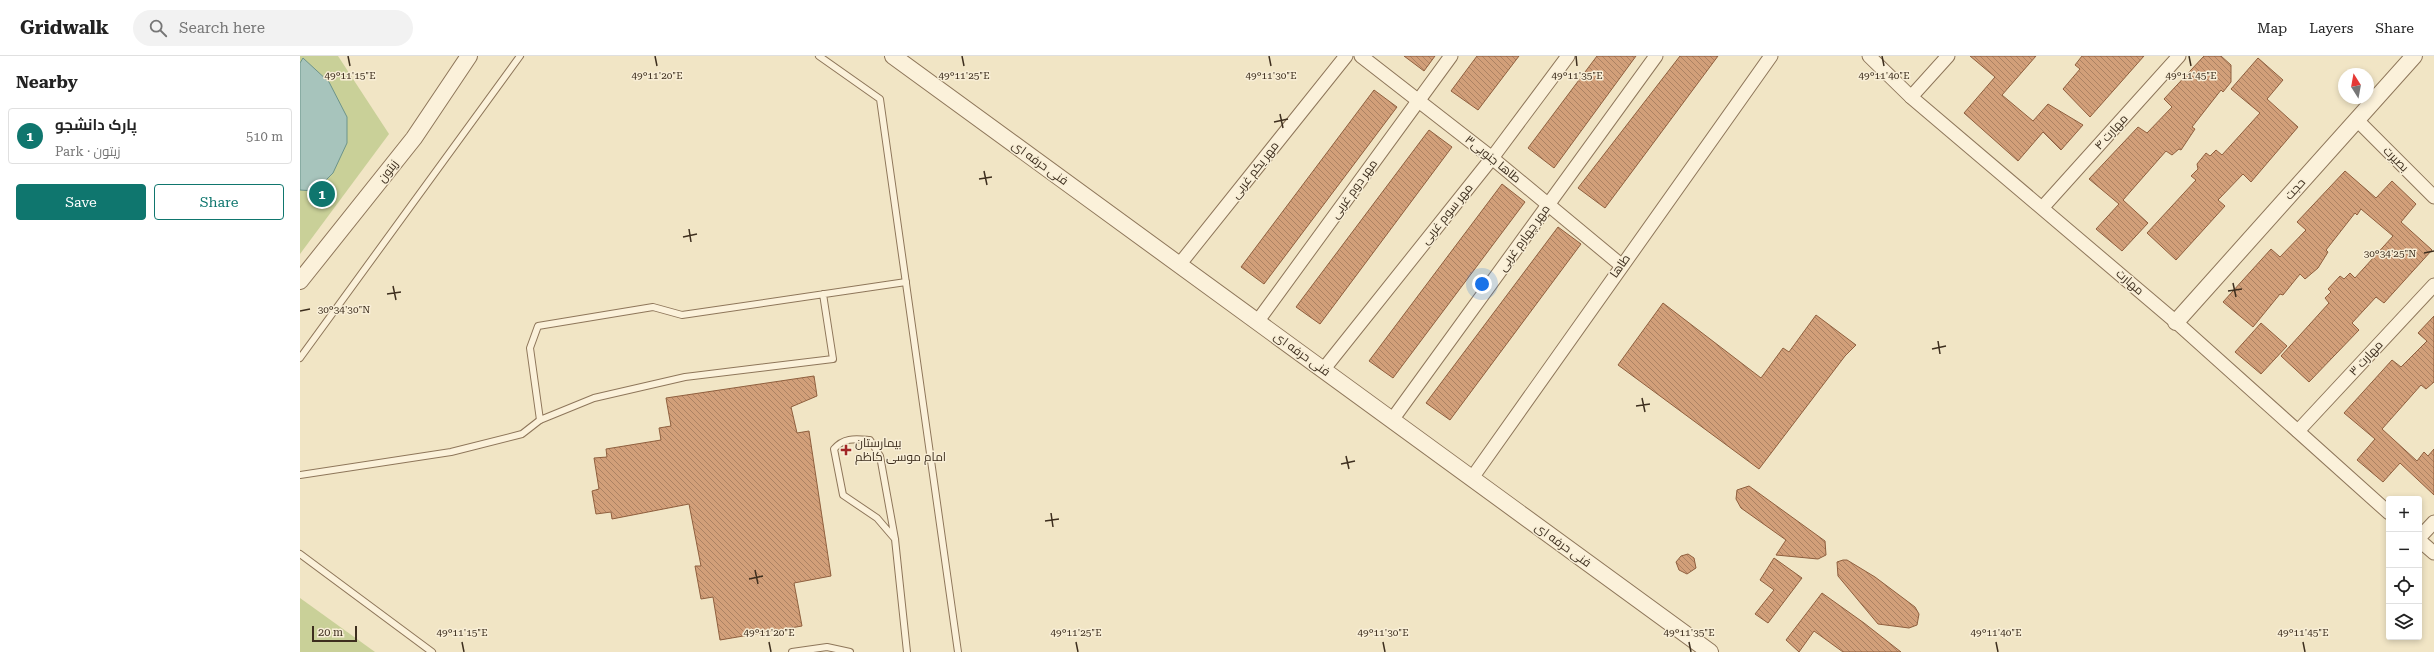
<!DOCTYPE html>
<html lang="en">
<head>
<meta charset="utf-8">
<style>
  :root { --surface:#fff; --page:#f2f2f2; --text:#222; --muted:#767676; --line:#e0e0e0; --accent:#0f766e }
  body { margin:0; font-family:"Roboto Serif",Cairo,serif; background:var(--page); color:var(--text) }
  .controls { position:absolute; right:12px; bottom:12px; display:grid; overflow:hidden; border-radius:4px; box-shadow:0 2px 6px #0003 }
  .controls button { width:36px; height:36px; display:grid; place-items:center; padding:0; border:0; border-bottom:1px solid var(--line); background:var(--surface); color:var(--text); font:20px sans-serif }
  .compass { position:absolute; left:2038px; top:12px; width:36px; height:36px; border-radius:50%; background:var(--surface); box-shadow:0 2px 6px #0003; rotate:349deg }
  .scale { position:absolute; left:12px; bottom:10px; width:45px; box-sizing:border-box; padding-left:4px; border:2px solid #3d2e1e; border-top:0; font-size:11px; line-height:14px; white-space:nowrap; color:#3d2e1e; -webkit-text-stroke:3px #f8eed6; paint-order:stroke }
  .you { position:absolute; left:1182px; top:228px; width:14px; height:14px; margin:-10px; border:3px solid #fff; border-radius:50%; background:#1a73e8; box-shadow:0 0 0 6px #1a73e833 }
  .badge { display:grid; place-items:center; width:26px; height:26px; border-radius:50%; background:var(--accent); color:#fff; font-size:13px; font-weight:700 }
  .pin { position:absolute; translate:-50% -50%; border:2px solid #fff; box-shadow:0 1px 4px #0006 }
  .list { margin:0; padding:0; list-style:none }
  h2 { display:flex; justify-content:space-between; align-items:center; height:52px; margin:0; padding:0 16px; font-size:17px }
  h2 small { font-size:13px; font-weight:400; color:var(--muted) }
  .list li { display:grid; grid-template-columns:26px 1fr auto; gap:12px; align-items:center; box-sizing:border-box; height:56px; margin:0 8px 8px; padding:0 8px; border:1px solid var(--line); border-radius:4px }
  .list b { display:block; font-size:15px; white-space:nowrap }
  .list p { margin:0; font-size:13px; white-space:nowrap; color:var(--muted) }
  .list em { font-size:13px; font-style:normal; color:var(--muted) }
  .actions { display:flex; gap:8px; padding:12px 16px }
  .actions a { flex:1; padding:9px 0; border:1px solid var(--accent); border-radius:4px; text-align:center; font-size:14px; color:var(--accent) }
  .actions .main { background:var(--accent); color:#fff }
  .icon { flex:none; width:22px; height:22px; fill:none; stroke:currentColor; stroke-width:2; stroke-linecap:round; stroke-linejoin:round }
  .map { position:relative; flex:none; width:2134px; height:596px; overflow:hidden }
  header { display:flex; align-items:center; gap:24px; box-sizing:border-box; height:56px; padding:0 20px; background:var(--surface); border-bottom:1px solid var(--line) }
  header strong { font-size:19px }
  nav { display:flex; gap:22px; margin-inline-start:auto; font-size:14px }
  .search { width:280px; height:36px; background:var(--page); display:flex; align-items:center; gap:10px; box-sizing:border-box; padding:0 14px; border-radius:22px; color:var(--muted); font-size:15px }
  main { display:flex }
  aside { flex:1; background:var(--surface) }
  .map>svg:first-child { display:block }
  .park { fill:#c9d098 }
  .water { fill:#a7c4bc; stroke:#6d948a }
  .building { fill:url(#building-back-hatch); stroke:#8f5f3e }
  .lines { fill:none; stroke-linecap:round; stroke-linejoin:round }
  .service-casing { stroke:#8e765a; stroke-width:8 }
  .minor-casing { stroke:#8e765a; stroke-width:15 }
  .tertiary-casing { stroke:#8e765a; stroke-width:18 }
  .service { stroke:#fbf1da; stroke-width:6 }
  .minor { stroke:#fbf1da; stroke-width:13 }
  .tertiary { stroke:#fbf1da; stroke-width:16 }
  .ticks { fill:none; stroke:#3d2e1e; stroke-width:1.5 }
  .poi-dot { fill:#a12626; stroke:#f8eed6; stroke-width:1.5 }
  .labels { text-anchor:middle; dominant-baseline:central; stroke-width:3; stroke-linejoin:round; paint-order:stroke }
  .street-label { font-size:12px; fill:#3d2e1e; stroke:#f8eed6 }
  .poi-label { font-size:12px; fill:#3d2e1e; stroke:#f8eed6; text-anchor:start }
  .ticks-label { font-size:10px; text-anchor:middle; fill:#3d2e1e; stroke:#f8eed6; stroke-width:3; stroke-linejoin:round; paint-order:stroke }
</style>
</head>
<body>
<header>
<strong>Gridwalk</strong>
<div class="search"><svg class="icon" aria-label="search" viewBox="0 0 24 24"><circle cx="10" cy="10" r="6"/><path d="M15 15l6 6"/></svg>Search here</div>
<nav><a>Map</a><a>Layers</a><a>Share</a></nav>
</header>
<main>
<aside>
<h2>Nearby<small></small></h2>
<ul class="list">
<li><span class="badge">1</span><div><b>پارک دانشجو</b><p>Park · زیتون</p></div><em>510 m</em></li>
</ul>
<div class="actions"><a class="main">Save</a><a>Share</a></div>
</aside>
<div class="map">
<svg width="2134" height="596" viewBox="0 0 2134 596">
  <defs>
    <pattern id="building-back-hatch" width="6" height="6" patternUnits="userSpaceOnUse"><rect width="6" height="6" fill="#d29f79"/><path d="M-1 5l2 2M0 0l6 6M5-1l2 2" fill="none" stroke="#ac8263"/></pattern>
  </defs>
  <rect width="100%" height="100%" fill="#f1e5c5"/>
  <!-- park -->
  <g class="park">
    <polygon points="0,0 38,0 89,78 0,198"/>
    <polygon points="0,542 75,596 0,596"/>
  </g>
  <!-- water -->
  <polygon class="water" points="3,2 29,26 47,61 47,87 33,117 15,135 0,134 0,7"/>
  <!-- building -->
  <g class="building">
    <polygon points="1104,0 1135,0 1124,15"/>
    <polygon points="1177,0 1219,0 1178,54 1151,35"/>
    <polygon points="1297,0 1336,0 1254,112 1228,92"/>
    <polygon points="1380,0 1418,0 1305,152 1278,132"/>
    <polygon points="1670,0 1736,0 1702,39 1733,65 1748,48 1783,69 1761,94 1743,76 1718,105 1664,57 1695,21"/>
    <polygon points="1782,0 1844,0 1790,61 1763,33 1780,13 1775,9"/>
    <polygon points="1904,0 1921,0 1931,9 1931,26 1923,36 1921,34 1892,71 1895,73 1881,94 1879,93 1872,99 1866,95 1823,144 1848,167 1822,195 1796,173 1819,148 1789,123 1838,71 1847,77 1872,51 1864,43"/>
    <polygon points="1958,2 1983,24 1967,43 1998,71 1951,126 1943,118 1918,144 1925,150 1876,204 1847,177 1896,124 1891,120 1898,113 1897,108 1906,97 1910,100 1916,94 1922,99 1960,57 1931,33"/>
    <polygon points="1074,34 1097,51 964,228 941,211"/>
    <polygon points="1129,74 1152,91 1020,268 996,251"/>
    <polygon points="2045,115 2076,142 2092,125 2116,148 2101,166 2132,194 2084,247 2076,241 2052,267 2059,274 2009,326 1981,300 2029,247 2025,242 2031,236 2028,233 2040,220 2044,223 2050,217 2055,222 2093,180 2061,153 2057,159 2055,157 2026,194 2028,196 2018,212 2005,223 2000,218 1983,239 1980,238 1953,271 1923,246 1971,193 1980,201 2006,174 1997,166"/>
    <polygon points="1202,128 1225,146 1093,322 1069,305"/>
    <polygon points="1258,171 1281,188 1150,364 1126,347"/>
    <polygon points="1363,247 1461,322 1483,292 1489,296 1516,259 1556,289 1545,300 1459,413 1318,309"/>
    <polygon points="2134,260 2134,326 2126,333 2121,329 2082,373 2117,405 2124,396 2128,400 2134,393 2134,439 2100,407 2083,426 2057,404 2075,383 2044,357 2092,304 2101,311 2127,285 2118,277"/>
    <polygon points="1961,267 1987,290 1961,318 1935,296"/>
    <polygon points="514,320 517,340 491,351 497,377 509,375 531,520 494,527 502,570 420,584 413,541 401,543 395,510 401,510 389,448 312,463 311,456 296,458 292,435 299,433 294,402 307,401 306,393 361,384 359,372 371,370 366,342"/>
    <polygon points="1449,430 1525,485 1526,499 1518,503 1476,499 1486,484 1441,452 1436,443 1437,434"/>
    <polygon points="1388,498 1394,502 1396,512 1387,518 1379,514 1376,506 1381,500"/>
    <polygon points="1474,502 1502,522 1468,567 1455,558 1474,534 1460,524"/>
    <polygon points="1543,504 1547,504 1575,521 1615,551 1619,558 1617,569 1609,572 1578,568 1538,520 1537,506"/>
    <polygon points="1522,537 1564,567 1601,596 1543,596 1514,575 1499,596 1486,584"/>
  </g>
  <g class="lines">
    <!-- service casing -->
    <g class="service-casing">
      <g id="service">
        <polyline points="519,0 580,43 658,596"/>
        <polyline points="523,238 533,303 385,321 294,342 240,364 230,292 238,270 353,251 382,259 606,226"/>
        <polyline points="0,302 220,0"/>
        <polyline points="0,419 151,396 222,378 240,364"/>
        <path d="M595 483 577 462 543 439 534 393C544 381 556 383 570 384L580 400 595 483 607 596"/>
        <polyline points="0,498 132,596"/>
        <polyline points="492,596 527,591 550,596"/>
      </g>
    </g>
    <!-- minor casing -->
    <g class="minor-casing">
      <g id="minor">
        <polyline points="1061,0 1192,102 1321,209"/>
        <polyline points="1569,0 1611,41 1876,266 2089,457"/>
        <polyline points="1611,41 1648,0"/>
        <polyline points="2058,65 2134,141"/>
        <polyline points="1743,151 1879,0"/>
        <polyline points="879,209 1046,0"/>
        <polyline points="957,266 1151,0"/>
        <polyline points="1023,314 1192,102 1268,0"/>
        <polyline points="1092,364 1356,0"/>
        <polyline points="1998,375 2134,229"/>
        <polyline points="1172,422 1471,0"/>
        <polyline points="2119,482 2134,466"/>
        <polyline points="2119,484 2134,497"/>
      </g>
    </g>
    <!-- tertiary casing -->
    <g class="tertiary-casing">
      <g id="tertiary">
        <polyline points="593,0 1410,596"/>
        <polyline points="0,225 114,82 169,0"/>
        <polyline points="1876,266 2114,0"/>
      </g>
    </g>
    <!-- service -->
    <use href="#service" class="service"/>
    <!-- minor -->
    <use href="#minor" class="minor"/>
    <!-- tertiary -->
    <use href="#tertiary" class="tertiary"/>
  </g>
  <!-- ticks -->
  <path class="ticks" d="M48 0 50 10M355 0 357 10M662 0 664 10M969 0 971 10M1276 0 1277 10M1582 0 1584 10M1889 0 1891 10M980 58 983 72M974 66 988 63M684 115 687 129M679 123 692 121M389 173 391 186M383 181 397 178M2124 197 2134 195M1933 227 1936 241M93 230 96 244M1928 235 1942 233M87 238 101 236M0 255 10 253M1638 285 1640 298M1632 293 1646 290M1342 342 1345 356M1336 350 1350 348M1046 400 1049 413M1041 408 1055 405M751 457 753 471M745 465 759 463M455 514 458 528M449 523 463 520M162 586 164 596M469 586 471 596M776 586 778 596M1083 586 1085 596M1389 586 1391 596M1696 586 1698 596M2003 586 2005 596"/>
  <!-- markers -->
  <path class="poi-dot" d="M544 388h4v4h4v4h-4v4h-4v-4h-4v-4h4z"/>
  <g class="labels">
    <!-- street labels -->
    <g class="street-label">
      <text transform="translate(1811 76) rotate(-48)">مهارت ۴</text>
      <text transform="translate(1193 103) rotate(39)">طاها جنوبی۳</text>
      <text transform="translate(2096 103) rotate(45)">بصیرت</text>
      <text transform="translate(740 107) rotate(36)">فنی حرفه ای</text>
      <text transform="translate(955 114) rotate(-52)">مهر یکم غربی</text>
      <text transform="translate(88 115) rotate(-52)">زیتون</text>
      <text transform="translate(1054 133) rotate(-54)">مهر دوم غربی</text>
      <text transform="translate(1995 133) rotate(-48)">حجت</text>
      <text transform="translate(1147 158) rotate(-51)">مهر سوم غربی</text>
      <text transform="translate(1224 182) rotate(-54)">مهر چهارم غربی</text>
      <text transform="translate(1320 210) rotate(-55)">طاها</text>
      <text transform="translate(1830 226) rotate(41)">مهارت</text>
      <text transform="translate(1002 298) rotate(36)">فنی حرفه ای</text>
      <text transform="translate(2066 302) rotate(-47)">مهارت ۳</text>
      <text transform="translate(1263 489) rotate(36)">فنی حرفه ای</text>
    </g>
    <!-- poi labels -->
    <g class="poi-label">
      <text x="555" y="387">بیمارستان<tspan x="555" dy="14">امام موسی کاظم</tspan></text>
    </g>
  </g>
  <g class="ticks-label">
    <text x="50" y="23">49°11'15"E</text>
    <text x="357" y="23">49°11'20"E</text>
    <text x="664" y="23">49°11'25"E</text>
    <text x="971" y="23">49°11'30"E</text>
    <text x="1277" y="23">49°11'35"E</text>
    <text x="1584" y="23">49°11'40"E</text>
    <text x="1891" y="23">49°11'45"E</text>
    <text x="2090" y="201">30°34'25"N</text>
    <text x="44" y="257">30°34'30"N</text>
    <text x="162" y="580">49°11'15"E</text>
    <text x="469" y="580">49°11'20"E</text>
    <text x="776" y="580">49°11'25"E</text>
    <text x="1083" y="580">49°11'30"E</text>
    <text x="1389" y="580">49°11'35"E</text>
    <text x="1696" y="580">49°11'40"E</text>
    <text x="2003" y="580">49°11'45"E</text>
  </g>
</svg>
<div class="controls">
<button>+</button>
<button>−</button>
<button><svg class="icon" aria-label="locate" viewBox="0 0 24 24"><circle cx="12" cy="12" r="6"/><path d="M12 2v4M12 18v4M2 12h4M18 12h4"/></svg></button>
<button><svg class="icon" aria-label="layers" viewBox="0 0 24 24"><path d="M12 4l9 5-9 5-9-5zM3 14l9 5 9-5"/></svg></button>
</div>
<svg class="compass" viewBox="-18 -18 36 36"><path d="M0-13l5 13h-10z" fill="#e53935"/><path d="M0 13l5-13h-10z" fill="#767676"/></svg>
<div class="scale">20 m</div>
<div class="you"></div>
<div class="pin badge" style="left:22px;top:138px">1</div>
</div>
</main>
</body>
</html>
